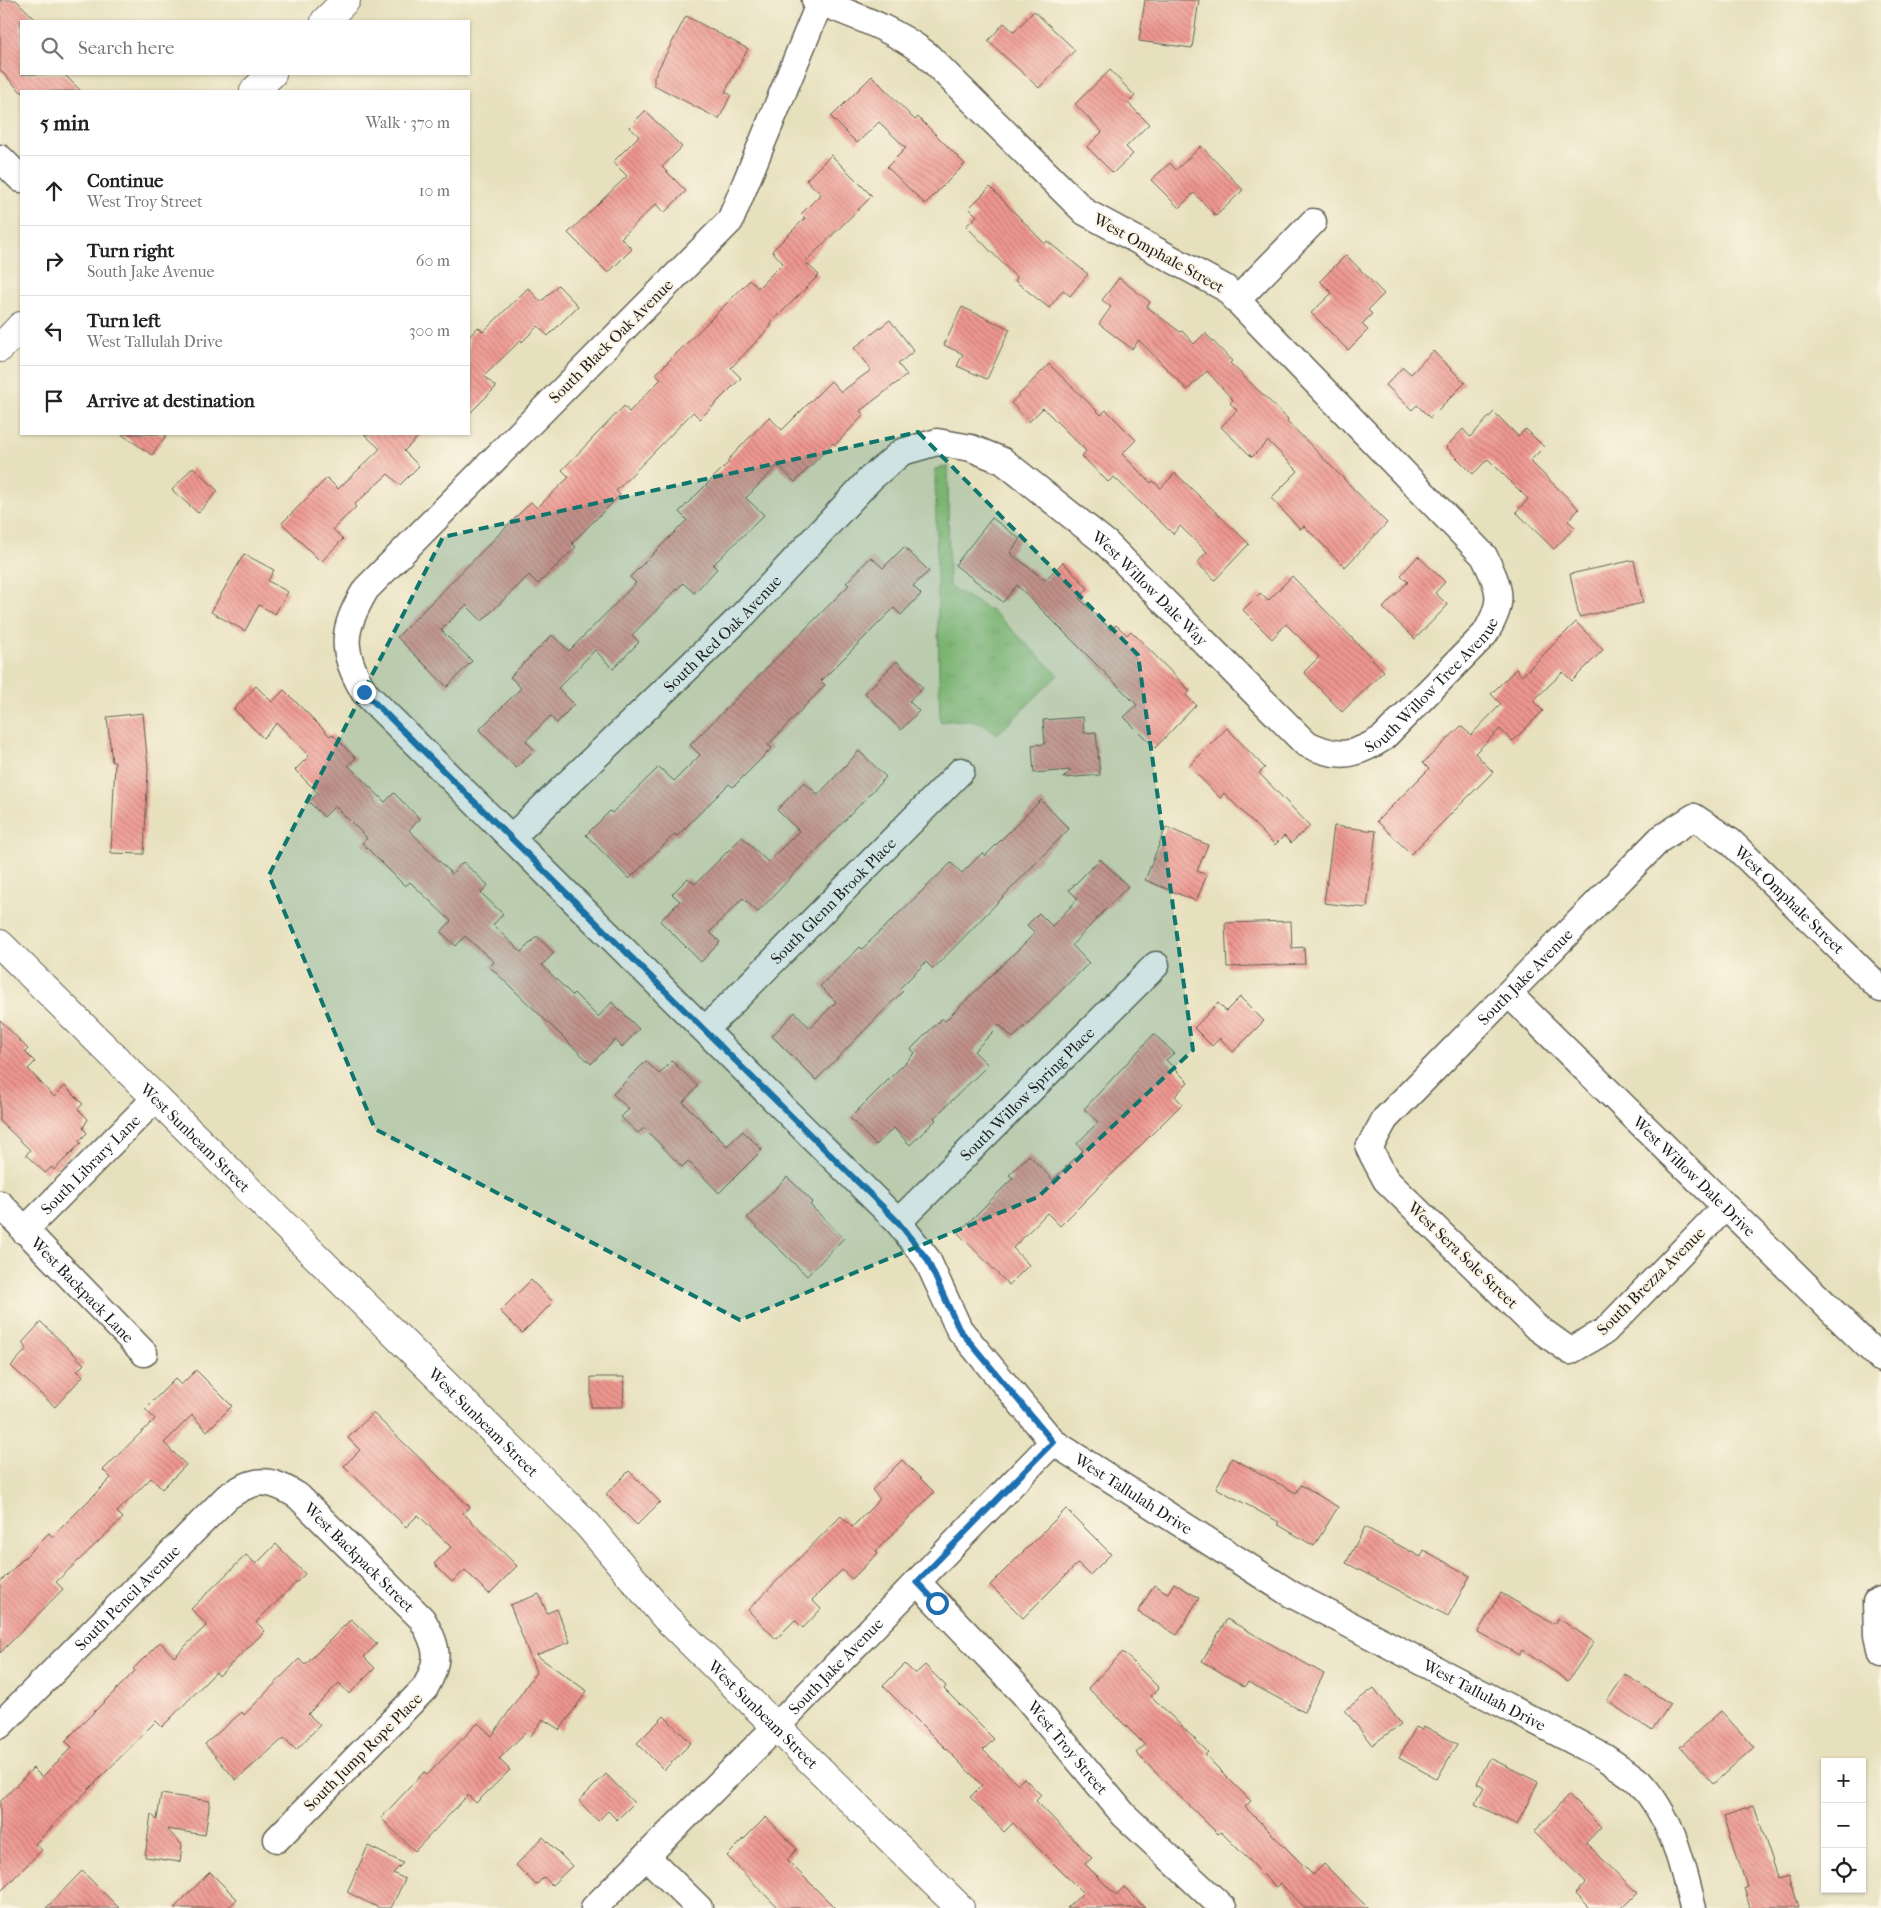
<!DOCTYPE html>
<html lang="en">
<head>
<meta charset="utf-8">
<style>
  :root { --surface:#fff; --page:#f6f6f6; --text:#222; --muted:#767676; --line:#e0e0e0 }
  body { margin:0; font-family:"IM FELL French Canon",serif; background:var(--page); color:var(--text) }
  .controls { position:absolute; right:15px; bottom:15px; display:grid; overflow:hidden; border-radius:0px; box-shadow:0 1px 4px #0004 }
  .controls button { width:45px; height:45px; display:grid; place-items:center; padding:0; border:0; border-bottom:1px solid var(--line); background:var(--surface); color:var(--text); font:25px sans-serif }
  .stop { position:absolute; width:15px; height:15px; margin:-11px; border:4px solid #1f6fb2; border-radius:50%; background:#fff }
  .stop.end { background:#1f6fb2; border-color:#fff; box-shadow:0 1px 5px #0008 }
  .list { margin:0; padding:0; list-style:none }
  h2 { display:flex; justify-content:space-between; align-items:center; height:65px; margin:0; padding:0 20px; font-size:21px }
  h2 small { font-size:16px; font-weight:400; color:var(--muted) }
  .list li { display:grid; grid-template-columns:32px 1fr auto; gap:15px; align-items:center; box-sizing:border-box; height:70px; padding:0 20px; border-top:1px solid var(--line) }
  .list b { display:block; font-size:19px; white-space:nowrap }
  .list p { margin:0; font-size:16px; white-space:nowrap; color:var(--muted) }
  .list em { font-size:16px; font-style:normal; color:var(--muted) }
  .icon { flex:none; width:28px; height:28px; fill:none; stroke:currentColor; stroke-width:2; stroke-linecap:round; stroke-linejoin:round }
  .map { position:relative; flex:none; width:1881px; height:1908px; overflow:hidden }
  .search { position:absolute; background:var(--surface); box-shadow:0 1px 4px #0004; left:20px; top:20px; width:450px; height:55px; display:flex; align-items:center; gap:12px; box-sizing:border-box; padding:0 18px; border-radius:0px; color:var(--muted); font-size:19px }
  .panel { position:absolute; background:var(--surface); box-shadow:0 1px 4px #0004; left:20px; top:90px; width:450px; height:345px; border-radius:0px }
  .map>svg:first-child { display:block }
  .park { fill:url(#park-tufts); stroke:#5a7048 }
  .building { fill:url(#building-back-hatch) }
  .lines { fill:none; stroke-linecap:round; stroke-linejoin:round }
  .minor-casing { stroke:#636154; stroke-width:29 }
  .tertiary-casing { stroke:#636154; stroke-width:30 }
  .minor { stroke:#fff; stroke-width:26 }
  .tertiary { stroke:#fff; stroke-width:28 }
  .route { stroke:#1f6fb2; stroke-width:6 }
  .marked { fill:#0f766e; fill-opacity:0.2; stroke:#0f766e; stroke-width:4; stroke-dasharray:10 6; stroke-linejoin:round }
  .labels { text-anchor:middle; dominant-baseline:central; stroke-width:4; stroke-linejoin:round; paint-order:stroke }
  .street-label { font-size:16px; fill:#1c1c1c; stroke:#fcf5e5 }
</style>
</head>
<body>
<div class="map">
<svg width="1881" height="1908" viewBox="0 0 1881 1908">
  <defs>
    <pattern id="park-tufts" width="24" height="20" patternUnits="userSpaceOnUse" patternTransform="scale(1.25)"><rect width="24" height="20" fill="#98c573"/><path d="M3 7l-1-3M5 7V3M7 7l1-3M15 17l-1-3M17 17v-4M19 17l1-3" fill="none" stroke="#82a963"/></pattern>
    <pattern id="building-back-hatch" width="6" height="6" patternUnits="userSpaceOnUse" patternTransform="scale(1.25)"><rect width="6" height="6" fill="#ee968f"/><path d="M-1 5l2 2M0 0l6 6M5-1l2 2" fill="none" stroke="#c07a74"/></pattern>
  </defs>
  <rect width="100%" height="100%" fill="#fcf5e5"/>
  <filter id="ink" filterUnits="userSpaceOnUse"><feTurbulence type="fractalNoise" baseFrequency=".02" numOctaves="2"/><feDisplacementMap in="SourceGraphic" scale="10" xChannelSelector="R" yChannelSelector="G"/><feConvolveMatrix kernelMatrix="1 2 1 2 8 2 1 2 1" color-interpolation-filters="sRGB"/></filter>
  <filter id="wash" filterUnits="userSpaceOnUse"><feTurbulence type="fractalNoise" baseFrequency=".0096" numOctaves="4" result="noise"/><feDisplacementMap in="SourceGraphic" scale="20" xChannelSelector="R" yChannelSelector="G"/><feGaussianBlur stdDeviation="1.12" result="paint"/><feColorMatrix in="noise" values="0 0 0 0 0 0 0 0 0 0 0 0 0 0 0 0 0 1.4 0 .05"/><feComposite in="paint" operator="in"/></filter>
  <g filter="url(#wash)">
    <rect width="100%" height="100%" fill="#e7e0bd"/>
    <!-- park -->
    <path class="park" d="M948 466 949 586 995 613 1058 675 998 734C976 719 965 719 940 722L935 469Z"/>
    <g id="blocks">
      <!-- building -->
      <g class="building">
        <polygon points="0,0 16,0 37,21 21,21 21,74 64,74 81,91 21,92 0,70"/>
        <polygon points="1145,0 1199,0 1192,48 1139,41"/>
        <polygon points="1034,11 1075,50 1039,88 988,41 1004,23 1014,32"/>
        <polygon points="686,16 748,49 725,92 731,95 719,119 654,85 654,77"/>
        <polygon points="1110,70 1135,96 1128,103 1149,124 1126,147 1133,154 1113,173 1087,147 1102,132 1075,104"/>
        <polygon points="872,76 915,120 918,117 965,164 925,204 887,167 906,148 879,122 857,143 831,117"/>
        <polygon points="645,111 682,147 662,167 686,191 664,213 656,204 621,238 632,249 608,273 568,233 627,176 613,162 639,136 629,127"/>
        <polygon points="1201,146 1243,190 1216,216 1194,193 1179,208 1151,180 1170,163 1176,170"/>
        <polygon points="831,155 872,196 805,262 819,275 770,324 772,325 731,368 741,378 700,419 693,412 616,491 620,495 572,543 576,547 538,584 529,575 482,621 466,605 441,630 472,661 447,687 397,637 531,502 537,508 569,477 562,470 624,406 629,412 661,379 656,374 750,280 758,288 783,263 772,251 805,218 801,214 821,194 806,180"/>
        <polygon points="990,187 1045,244 1047,241 1088,274 1070,296 1063,290 1049,308 1015,281 1017,278 966,226 977,216 969,208"/>
        <polygon points="1346,255 1384,294 1368,310 1372,314 1362,324 1368,330 1348,350 1311,313 1332,293 1320,281"/>
        <polygon points="1119,278 1150,302 1147,307 1180,332 1182,331 1194,344 1205,333 1232,361 1230,363 1288,419 1287,421 1387,523 1345,567 1304,526 1300,529 1271,498 1298,471 1268,441 1252,457 1221,427 1237,410 1230,403 1233,400 1207,371 1187,390 1139,340 1132,349 1099,324 1111,307 1102,300"/>
        <polygon points="558,285 578,306 548,336 538,326 522,342 521,340 484,376 496,387 469,414 469,337 478,327 483,332 528,288 541,302"/>
        <polygon points="962,307 1010,329 987,379 957,366 963,354 944,345"/>
        <polygon points="890,320 914,351 898,364 907,375 860,411 864,415 835,445 833,443 795,482 778,465 746,498 764,515 713,565 717,569 694,593 683,583 632,635 639,642 613,669 595,650 558,688 574,704 557,723 550,716 526,741 534,750 516,768 479,730 521,688 510,677 552,635 569,651 636,583 630,577 687,520 679,512 729,462 727,461 769,417 782,430 831,381 841,392 871,370 854,348"/>
        <polygon points="1433,351 1465,383 1430,418 1417,405 1412,410 1386,385 1403,367 1411,374"/>
        <polygon points="1049,364 1101,415 1106,410 1136,440 1122,454 1151,483 1153,481 1161,488 1175,473 1249,544 1215,580 1197,563 1207,552 1180,526 1173,534 1114,477 1108,482 1082,456 1086,451 1043,408 1029,422 1011,403"/>
        <polygon points="1494,412 1518,436 1526,429 1544,447 1530,461 1579,509 1568,521 1575,527 1554,549 1516,512 1528,499 1488,459 1473,474 1446,447 1463,429 1470,437"/>
        <polygon points="121,434 167,434 152,455"/>
        <polygon points="364,434 421,434 404,451 419,466 400,485 388,474 354,505 356,507 333,529 343,539 321,562 282,523 327,478 338,489 380,449"/>
        <polygon points="193,467 218,491 198,513 172,490"/>
        <polygon points="992,518 1020,539 1010,553 1045,580 1063,562 1088,588 1079,598 1111,630 1116,625 1127,635 1131,631 1190,691 1186,695 1196,705 1155,748 1124,717 1137,705 1017,585 1003,602 955,565"/>
        <polygon points="904,547 929,571 913,586 921,594 901,615 894,608 821,681 825,685 768,745 772,748 733,787 729,784 677,836 675,834 629,879 586,835 610,811 612,813 659,767 674,781 700,755 690,745 849,585 846,583 871,557 883,568"/>
        <polygon points="244,554 274,570 268,581 288,592 275,614 259,605 245,631 211,612"/>
        <polygon points="1418,556 1445,582 1435,593 1448,605 1415,639 1383,608 1408,582 1401,575"/>
        <polygon points="1634,560 1643,603 1579,617 1570,574"/>
        <polygon points="1292,576 1384,671 1342,712 1304,672 1319,657 1286,624 1272,639 1243,610 1260,593 1268,601"/>
        <polygon points="1576,622 1603,650 1572,681 1563,672 1533,701 1543,711 1513,741 1500,729 1475,753 1493,772 1411,854 1377,821 1429,769 1423,763 1461,726 1471,735 1501,704 1491,694 1516,669 1522,676"/>
        <polygon points="897,661 923,688 909,701 919,711 901,730 865,693"/>
        <polygon points="256,686 272,702 284,690 330,736 332,734 356,758 348,765 385,802 394,793 420,819 409,830 452,874 463,862 488,885 481,893 503,914 493,925 521,952 537,936 554,953 542,965 572,995 574,993 598,1017 612,1002 639,1029 622,1047 615,1040 591,1064 490,967 494,962 465,936 456,946 441,932 451,921 410,882 405,886 362,843 367,838 335,806 324,817 309,802 318,793 295,770 309,756 277,723 263,738 234,709"/>
        <polygon points="143,713 148,768 144,854 111,853 115,762 112,762 107,717"/>
        <polygon points="1083,717 1084,733 1096,732 1100,775 1063,778 1071,770 1034,773 1032,745 1045,744 1043,720"/>
        <polygon points="1227,728 1265,768 1259,773 1310,826 1291,843 1284,836 1275,845 1224,793 1220,798 1189,766"/>
        <polygon points="859,751 886,777 758,912 743,898 710,932 720,942 701,962 660,921 680,901 672,894 688,878 695,884 742,837 768,862 799,831 777,810 804,782 818,795"/>
        <polygon points="1041,800 1069,829 933,969 926,962 900,988 903,991 816,1080 772,1036 795,1012 810,1028 836,1002 820,986 860,947 862,949 951,863 962,873 982,853 985,856"/>
        <polygon points="1334,826 1376,831 1367,908 1324,903"/>
        <polygon points="1166,827 1208,845 1197,871 1207,875 1196,901 1145,880"/>
        <polygon points="1100,859 1128,886 1072,945 1089,963 1013,1038 1000,1025 974,1051 988,1065 934,1118 936,1120 910,1145 894,1128 876,1145 850,1118 915,1053 911,1049 942,1018 945,1021 1035,933 1027,925 1039,913 1052,926 1078,899 1069,890"/>
        <polygon points="1291,921 1292,948 1304,947 1305,964 1227,967 1225,923"/>
        <polygon points="1240,997 1264,1021 1233,1052 1220,1038 1212,1046 1194,1028 1218,1003 1226,1011"/>
        <polygon points="0,1020 28,1049 25,1052 35,1062 28,1069 54,1097 65,1086 83,1104 78,1109 88,1119 83,1128 87,1133 79,1141 81,1143 54,1170 52,1167 45,1173 26,1155 30,1150 0,1121"/>
        <polygon points="1154,1034 1174,1053 1166,1060 1188,1082 1175,1096 1182,1104 1060,1226 1047,1213 1013,1248 1029,1265 1009,1285 958,1233 1013,1178 1009,1175 1029,1155 1053,1180 1083,1150 1077,1144 1098,1122 1084,1109"/>
        <polygon points="646,1061 659,1074 672,1061 698,1086 683,1102 727,1146 743,1131 762,1150 719,1193 688,1161 682,1167 644,1128 638,1133 621,1117 629,1109 613,1094"/>
        <polygon points="787,1177 813,1202 810,1205 844,1238 807,1276 747,1218"/>
        <polygon points="531,1280 553,1302 522,1333 500,1311"/>
        <polygon points="41,1322 84,1364 77,1371 83,1376 55,1407 11,1366 27,1349 22,1343"/>
        <polygon points="196,1370 232,1406 207,1431 192,1415 164,1443 186,1465 162,1489 151,1478 117,1512 123,1518 56,1582 63,1589 0,1653 0,1582 49,1533 52,1537 111,1478 103,1470 155,1419 145,1409 175,1379 181,1385"/>
        <polygon points="591,1377 624,1377 623,1407 591,1407"/>
        <polygon points="373,1413 470,1507 463,1513 517,1566 489,1594 465,1570 452,1582 434,1564 451,1547 418,1515 406,1527 344,1466 360,1450 348,1438"/>
        <polygon points="1232,1458 1296,1493 1301,1485 1338,1507 1314,1546 1277,1524 1279,1522 1216,1488"/>
        <polygon points="902,1460 934,1492 876,1551 878,1553 852,1579 842,1570 812,1600 821,1609 803,1628 795,1620 776,1639 748,1610 841,1516 852,1527 880,1499 872,1490"/>
        <polygon points="629,1471 660,1502 637,1525 606,1494"/>
        <polygon points="1066,1509 1111,1554 1090,1575 1078,1563 1023,1618 990,1585"/>
        <polygon points="1365,1527 1421,1557 1424,1550 1470,1576 1448,1616 1346,1563"/>
        <polygon points="276,1544 305,1574 256,1622 265,1631 219,1676 216,1672 162,1727 156,1721 35,1844 42,1850 0,1892 0,1802 33,1768 42,1777 72,1747 65,1741 135,1671 133,1669 160,1642 174,1657 207,1625 191,1609 246,1555 256,1564"/>
        <polygon points="1174,1583 1199,1598 1177,1635 1138,1612 1154,1585 1168,1593"/>
        <polygon points="1501,1593 1554,1624 1558,1618 1594,1642 1568,1681 1522,1650 1519,1655 1478,1632"/>
        <polygon points="539,1594 547,1613 557,1609 570,1642 536,1655 587,1691 560,1730 543,1719 530,1737 525,1733 499,1759 510,1770 476,1803 468,1795 415,1851 381,1818 424,1772 427,1775 478,1723 492,1736 536,1672 510,1605"/>
        <polygon points="351,1619 377,1644 364,1657 375,1668 349,1694 339,1683 308,1714 320,1725 296,1750 284,1738 236,1780 205,1744 242,1712 244,1715 299,1659 305,1665"/>
        <polygon points="1227,1619 1324,1674 1304,1712 1248,1682 1245,1687 1202,1661"/>
        <polygon points="1123,1652 1159,1688 1151,1696 1208,1752 1205,1755 1251,1801 1245,1807 1313,1875 1324,1864 1368,1908 1305,1908 1280,1883 1276,1887 1221,1832 1218,1834 1136,1753 1145,1745 1088,1688"/>
        <polygon points="905,1664 915,1674 925,1665 946,1686 944,1689 994,1739 983,1750 1018,1784 1024,1778 1041,1795 1036,1801 1092,1858 1085,1864 1116,1895 1124,1887 1145,1908 1067,1908 1083,1893 1013,1823 1004,1832 970,1797 982,1785 883,1686"/>
        <polygon points="1625,1674 1670,1704 1652,1731 1607,1701"/>
        <polygon points="1374,1688 1401,1724 1372,1745 1345,1710"/>
        <polygon points="1721,1711 1754,1747 1713,1784 1680,1747"/>
        <polygon points="664,1716 691,1743 664,1770 637,1743"/>
        <polygon points="1424,1726 1457,1744 1437,1779 1399,1758 1416,1727 1422,1730"/>
        <polygon points="1490,1758 1538,1782 1517,1825 1475,1804 1484,1787 1477,1783"/>
        <polygon points="606,1774 634,1803 617,1820 608,1811 598,1821 579,1801"/>
        <polygon points="161,1794 210,1801 205,1835 167,1829 182,1845 180,1862 145,1857 151,1814 157,1820"/>
        <polygon points="1569,1795 1601,1827 1586,1843 1637,1893 1622,1908 1589,1908 1575,1894 1586,1882 1534,1832"/>
        <polygon points="1754,1806 1778,1878 1789,1875 1799,1908 1750,1908 1744,1888 1747,1887 1724,1816"/>
        <polygon points="766,1817 797,1849 787,1860 835,1908 778,1908 727,1856"/>
        <polygon points="543,1837 572,1866 552,1885 544,1877 536,1885 516,1865"/>
        <polygon points="368,1846 403,1863 393,1873 405,1879 391,1908 379,1908 347,1892"/>
        <polygon points="82,1871 119,1908 46,1908"/>
        <polygon points="210,1872 237,1899 228,1908 174,1908"/>
      </g>
    </g>
  </g>
  <g filter="url(#ink)">
    <use href="#blocks" fill-opacity="0" stroke="#636154" stroke-width="1"/>
    <g class="lines">
      <!-- minor casing -->
      <g class="minor-casing">
        <g id="minor">
          <path id="s1" d="M820 2 730 221 366 589C341 631 340 649 364 692L898 1222 927 1259 959 1329 1053 1442 1291 1594 1604 1757C1615 1765 1629 1773 1639 1782 1672 1817 1682 1863 1693 1908"/>
          <polyline points="0,158 21,179"/>
          <polyline points="1237,300 1313,222"/>
          <path id="s2" d="M511 838 743 615 871 478 902 452 937 442 971 448 1003 461 1106 543 1305 743C1337 759 1353 757 1383 738L1485 634C1505 600 1501 591 1484 556L1225 288 1085 212 926 54C892 28 855 16 815 0"/>
          <path id="s3" d="M1509 994 1881 1359"/>
          <path id="s4" d="M705 1030 961 771"/>
          <path id="s5" d="M0 1204 144 1353"/>
          <path id="s6" d="M1726 1206 1605 1331 1570 1351 1535 1326 1386 1180 1369 1148 1385 1119 1660 839 1694 817 1731 842 1881 989"/>
          <path id="s7" d="M898 1222 1156 965"/>
          <path id="s8" d="M24 1231 156 1098"/>
          <path id="s9" d="M917 1582 1023 1693 1124 1815 1223 1908"/>
          <polyline points="1881,1600 1876,1602 1877,1635 1881,1654"/>
          <path id="s10" d="M0 1725 227 1497C256 1477 269 1478 298 1496L422 1619C438 1647 441 1659 425 1688L277 1839"/>
          <polyline points="646,1856 699,1908"/>
          <path id="s11" d="M594 1908 776 1727 1053 1442"/>
        </g>
      </g>
      <!-- tertiary casing -->
      <g class="tertiary-casing">
        <g id="tertiary">
          <polyline points="325,21 346,0"/>
          <polyline points="254,91 272,74"/>
          <polyline points="0,348 21,326"/>
          <path id="s12" d="M0 944 588 1525 665 1617 960 1908"/>
        </g>
      </g>
      <!-- minor -->
      <use href="#minor" class="minor"/>
      <!-- tertiary -->
      <use href="#tertiary" class="tertiary"/>
    </g>
  </g>
  <g class="lines" filter="url(#ink)">
    <!-- route -->
    <polyline class="route" points="364,692 898,1222 927,1259 959,1329 1053,1442 917,1582 937,1603"/>
  </g>
  <!-- marked area -->
  <path class="marked" d="M918 432 1138 655 1193 1050 1038 1197 740 1320 375 1129 269 875 443 537Z"/>
  <g class="labels">
    <!-- street labels -->
    <g class="street-label">
      <text transform="translate(1159 253) rotate(29)">West Omphale Street</text>
      <text transform="translate(611 341) rotate(-45)">South Black Oak Avenue</text>
      <text stroke="none"><textPath href="#s2" startOffset="850">West Willow Dale Way</textPath></text>
      <text stroke="none"><textPath href="#s2" startOffset="294">South Red Oak Avenue</textPath></text>
      <text stroke="none"><textPath href="#s2" startOffset="1224">South Willow Tree Avenue</textPath></text>
      <text stroke="none"><textPath href="#s4" startOffset="182">South Glenn Brook Place</textPath></text>
      <text stroke="none"><textPath href="#s6" startOffset="1095">West Omphale Street</textPath></text>
      <text stroke="none"><textPath href="#s6" startOffset="735">South Jake Avenue</textPath></text>
      <text stroke="none"><textPath href="#s7" startOffset="182">South Willow Spring Place</textPath></text>
      <text stroke="none"><textPath href="#s12" startOffset="275">West Sunbeam Street</textPath></text>
      <text stroke="none"><textPath href="#s8" startOffset="94">South Library Lane</textPath></text>
      <text stroke="none"><textPath href="#s3" startOffset="260">West Willow Dale Drive</textPath></text>
      <text transform="translate(1463 1255) rotate(44)">West Sera Sole Street</text>
      <text transform="translate(1651 1281) rotate(-45)">South Brezza Avenue</text>
      <text stroke="none"><textPath href="#s5" startOffset="119">West Backpack Lane</textPath></text>
      <text stroke="none"><textPath href="#s12" startOffset="680">West Sunbeam Street</textPath></text>
      <text stroke="none"><textPath href="#s1" startOffset="1984">West Tallulah Drive</textPath></text>
      <text stroke="none"><textPath href="#s10" startOffset="486">West Backpack Street</textPath></text>
      <text stroke="none"><textPath href="#s10" startOffset="180">South Pencil Avenue</textPath></text>
      <text stroke="none"><textPath href="#s11" startOffset="342">South Jake Avenue</textPath></text>
      <text stroke="none"><textPath href="#s1" startOffset="2389">West Tallulah Drive</textPath></text>
      <text stroke="none"><textPath href="#s12" startOffset="1085">West Sunbeam Street</textPath></text>
      <text stroke="none"><textPath href="#s9" startOffset="224">West Troy Street</textPath></text>
      <text transform="translate(363 1752) rotate(-45)">South Jump Rope Place</text>
    </g>
  </g>
</svg>
<div class="controls">
<button>+</button>
<button>−</button>
<button><svg class="icon" aria-label="locate" viewBox="0 0 24 24"><circle cx="12" cy="12" r="6"/><path d="M12 2v4M12 18v4M2 12h4M18 12h4"/></svg></button>
</div>
<div class="stop" style="left:937px;top:1603px"></div>
<div class="stop end" style="left:364px;top:692px"></div>
<div class="search"><svg class="icon" aria-label="search" viewBox="0 0 24 24"><circle cx="10" cy="10" r="6"/><path d="M15 15l6 6"/></svg>Search here</div>
<section class="panel">
<h2>5 min<small>Walk · 370 m</small></h2>
<ul class="list">
<li><svg class="icon" aria-label="ahead" viewBox="0 0 24 24"><path d="M12 20V5M6 11l6-6 6 6"/></svg><div><b>Continue</b><p>West Troy Street</p></div><em>10 m</em></li>
<li><svg class="icon" aria-label="right" viewBox="0 0 24 24"><path d="M7 20v-9h11M14 6l5 5-5 5"/></svg><div><b>Turn right</b><p>South Jake Avenue</p></div><em>60 m</em></li>
<li><svg class="icon" aria-label="left" viewBox="0 0 24 24"><path d="M17 20v-9H6M10 6l-5 5 5 5"/></svg><div><b>Turn left</b><p>West Tallulah Drive</p></div><em>300 m</em></li>
<li><svg class="icon" aria-label="arrive" viewBox="0 0 24 24"><path d="M6 21V4h12l-3 4 3 4H6"/></svg><div><b>Arrive at destination</b></div></li>
</ul>
</section>
</div>
</body>
</html>
